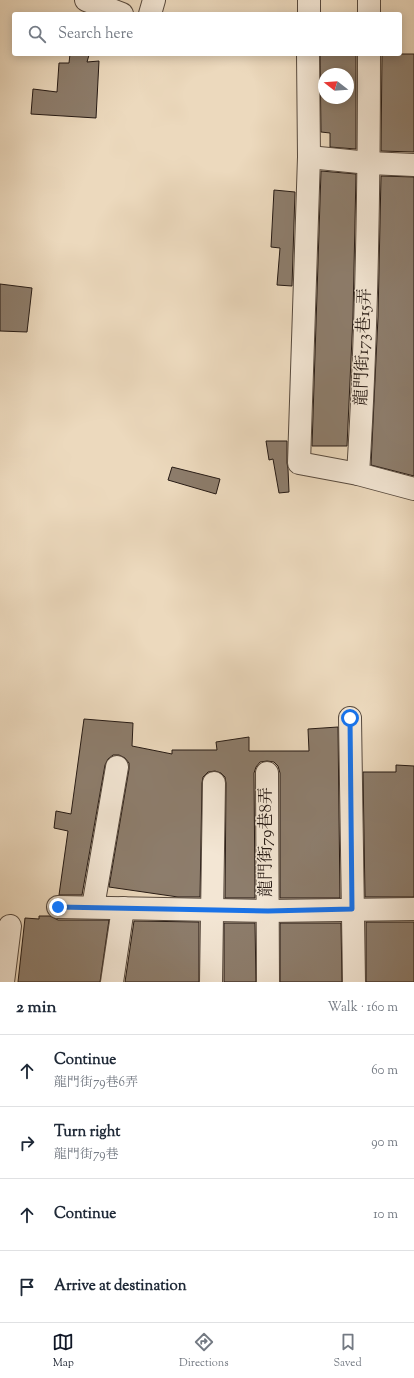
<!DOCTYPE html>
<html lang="en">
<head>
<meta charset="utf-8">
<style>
  :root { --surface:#fff; --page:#f6f6f7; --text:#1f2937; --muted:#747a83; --line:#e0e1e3; --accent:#111827 }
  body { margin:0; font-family:"Sorts Mill Goudy","Noto Serif TC",serif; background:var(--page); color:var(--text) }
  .compass { position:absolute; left:318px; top:68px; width:36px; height:36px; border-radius:50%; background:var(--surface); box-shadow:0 2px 10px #0003; rotate:287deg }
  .stop { position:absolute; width:12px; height:12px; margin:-9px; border:3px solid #1a73e8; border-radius:50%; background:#fff }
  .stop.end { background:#1a73e8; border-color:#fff; box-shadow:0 1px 4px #0008 }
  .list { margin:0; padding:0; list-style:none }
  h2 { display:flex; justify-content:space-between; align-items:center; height:52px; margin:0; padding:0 16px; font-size:17px }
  h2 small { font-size:13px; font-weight:400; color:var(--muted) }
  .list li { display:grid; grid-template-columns:26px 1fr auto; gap:12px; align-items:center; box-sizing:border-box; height:72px; padding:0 16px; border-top:1px solid var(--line) }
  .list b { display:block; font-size:15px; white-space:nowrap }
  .list p { margin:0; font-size:13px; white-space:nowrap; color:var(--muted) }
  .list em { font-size:13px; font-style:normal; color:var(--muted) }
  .icon { flex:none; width:22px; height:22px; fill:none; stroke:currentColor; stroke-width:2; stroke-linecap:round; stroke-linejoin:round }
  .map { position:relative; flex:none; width:414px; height:982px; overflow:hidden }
  .search { position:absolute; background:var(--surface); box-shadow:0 2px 10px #0003; left:12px; right:12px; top:12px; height:44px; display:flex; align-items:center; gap:10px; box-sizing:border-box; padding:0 14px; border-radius:4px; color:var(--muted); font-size:15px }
  .sheet { height:340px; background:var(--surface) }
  nav { display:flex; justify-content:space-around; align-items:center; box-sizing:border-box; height:56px; border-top:1px solid var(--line); background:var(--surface); font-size:11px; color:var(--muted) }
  nav a { display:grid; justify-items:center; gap:2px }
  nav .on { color:var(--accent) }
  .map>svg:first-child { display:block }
  .building { fill:#8d7d6c; stroke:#261a14; fill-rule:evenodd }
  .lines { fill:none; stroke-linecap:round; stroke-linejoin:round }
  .minor-casing { stroke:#584a3e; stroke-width:24 }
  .minor { stroke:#f3e6d4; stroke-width:22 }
  .route { stroke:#1a73e8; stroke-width:5 }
  .labels { text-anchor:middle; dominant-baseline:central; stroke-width:3; stroke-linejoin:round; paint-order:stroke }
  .street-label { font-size:17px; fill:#261a14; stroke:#f3e6d4 }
</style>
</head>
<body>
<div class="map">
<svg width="414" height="982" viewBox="0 0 414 982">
  <rect width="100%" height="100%" fill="#ecd9bd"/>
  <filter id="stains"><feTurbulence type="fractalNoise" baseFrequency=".005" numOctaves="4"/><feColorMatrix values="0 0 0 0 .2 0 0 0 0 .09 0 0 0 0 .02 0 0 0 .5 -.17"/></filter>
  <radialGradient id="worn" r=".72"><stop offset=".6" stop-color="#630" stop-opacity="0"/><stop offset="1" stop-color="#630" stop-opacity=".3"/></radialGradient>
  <!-- building -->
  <g class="building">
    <polygon points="70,54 89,55 87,62 99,61 96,118 31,114 33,89 57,92 59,63 69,63"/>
    <path d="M320 54H356V149L330 147V133L321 132ZM324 74H348V98H324Z"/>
    <polygon points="382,54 414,54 414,152 381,151"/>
    <polygon points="321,171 356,174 353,316 347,446 312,446"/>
    <polygon points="381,176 414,177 414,476 371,465 378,317"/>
    <polygon points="274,190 295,192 292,286 277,285 280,248 271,247"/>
    <polygon points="0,284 32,288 27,332 0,331"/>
    <polygon points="266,441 287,441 287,463 288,469 289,492 279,493 273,459 269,460"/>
    <polygon points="172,467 220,479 216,494 168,480"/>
    <polygon points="84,719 133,723 132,746 172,754 172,750 217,750 216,742 249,737 249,751 309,751 308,729 338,727 340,898 280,898 280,773 278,766 274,762 267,761 260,762 256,767 254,773 255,898 225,898 226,783 225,777 221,773 215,771 208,772 203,777 202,783 200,897 178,897 109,887 129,769 129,763 125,758 119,755 113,755 108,759 105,765 82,895 59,895 68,831 54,828 56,811 71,814"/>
    <polygon points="396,765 414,766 414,897 365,897 363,772 396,772"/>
    <polygon points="39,916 50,916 58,920 109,920 100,982 18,982 25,918 39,919"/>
    <polygon points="134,921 199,922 199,982 125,982"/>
    <rect x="366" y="922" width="48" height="60"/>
    <polygon points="224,923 255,923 256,982 224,982"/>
    <polygon points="280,923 341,923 342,982 280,982"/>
  </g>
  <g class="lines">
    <!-- minor casing -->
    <g class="minor-casing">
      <g id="minor">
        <polyline points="86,0 122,14"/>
        <polyline points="369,0 369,14"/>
        <polyline points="150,14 154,0"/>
        <polyline points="309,14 309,0"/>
        <polyline points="308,54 309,157 299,463 358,474"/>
        <path d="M369 54C369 194 367 334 358 474L414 489"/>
        <polyline points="309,157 369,163 414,165"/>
        <polyline points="350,718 354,982"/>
        <polyline points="267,773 268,982"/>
        <polyline points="58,907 268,911 414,909"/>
        <polyline points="93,907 117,767"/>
        <polyline points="3,982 10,926"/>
        <polyline points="112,982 123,908"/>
        <polyline points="211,982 214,783"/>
      </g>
    </g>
    <!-- minor -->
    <use href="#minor" class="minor"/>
  </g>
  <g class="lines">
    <!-- route -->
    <polyline class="route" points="58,907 268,911 352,909 350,718"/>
  </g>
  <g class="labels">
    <!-- street labels -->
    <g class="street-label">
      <text transform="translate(364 347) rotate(-88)">龍門街173巷15弄</text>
      <text transform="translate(267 842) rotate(-90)">龍門街79巷8弄</text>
    </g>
  </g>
  <rect width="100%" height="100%" filter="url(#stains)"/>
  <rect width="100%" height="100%" fill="url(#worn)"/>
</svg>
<svg class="compass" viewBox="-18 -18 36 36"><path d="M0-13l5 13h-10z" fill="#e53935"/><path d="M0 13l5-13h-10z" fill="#747a83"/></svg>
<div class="stop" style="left:350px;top:718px"></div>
<div class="stop end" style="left:58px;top:907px"></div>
<div class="search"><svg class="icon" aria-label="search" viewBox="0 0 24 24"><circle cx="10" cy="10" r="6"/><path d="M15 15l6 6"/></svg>Search here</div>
</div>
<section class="sheet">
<h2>2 min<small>Walk · 160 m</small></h2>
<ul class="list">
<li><svg class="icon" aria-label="ahead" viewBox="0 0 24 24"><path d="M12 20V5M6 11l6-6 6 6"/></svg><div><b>Continue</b><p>龍門街79巷6弄</p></div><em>60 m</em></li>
<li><svg class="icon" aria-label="right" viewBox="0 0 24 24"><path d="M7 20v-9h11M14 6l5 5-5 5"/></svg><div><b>Turn right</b><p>龍門街79巷</p></div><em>90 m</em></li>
<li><svg class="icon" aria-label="ahead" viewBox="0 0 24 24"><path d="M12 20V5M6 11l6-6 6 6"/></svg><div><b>Continue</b></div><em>10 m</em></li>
<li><svg class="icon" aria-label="arrive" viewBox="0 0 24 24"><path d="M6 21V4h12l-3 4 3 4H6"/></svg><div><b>Arrive at destination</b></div></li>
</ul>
</section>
<nav>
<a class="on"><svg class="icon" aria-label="map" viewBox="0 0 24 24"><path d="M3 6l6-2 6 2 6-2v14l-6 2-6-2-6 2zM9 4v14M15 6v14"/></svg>Map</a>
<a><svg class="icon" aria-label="directions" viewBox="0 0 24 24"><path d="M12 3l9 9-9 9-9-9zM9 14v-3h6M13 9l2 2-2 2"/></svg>Directions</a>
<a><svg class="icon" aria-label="saved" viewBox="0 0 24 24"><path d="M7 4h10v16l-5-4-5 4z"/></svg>Saved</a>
</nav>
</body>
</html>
